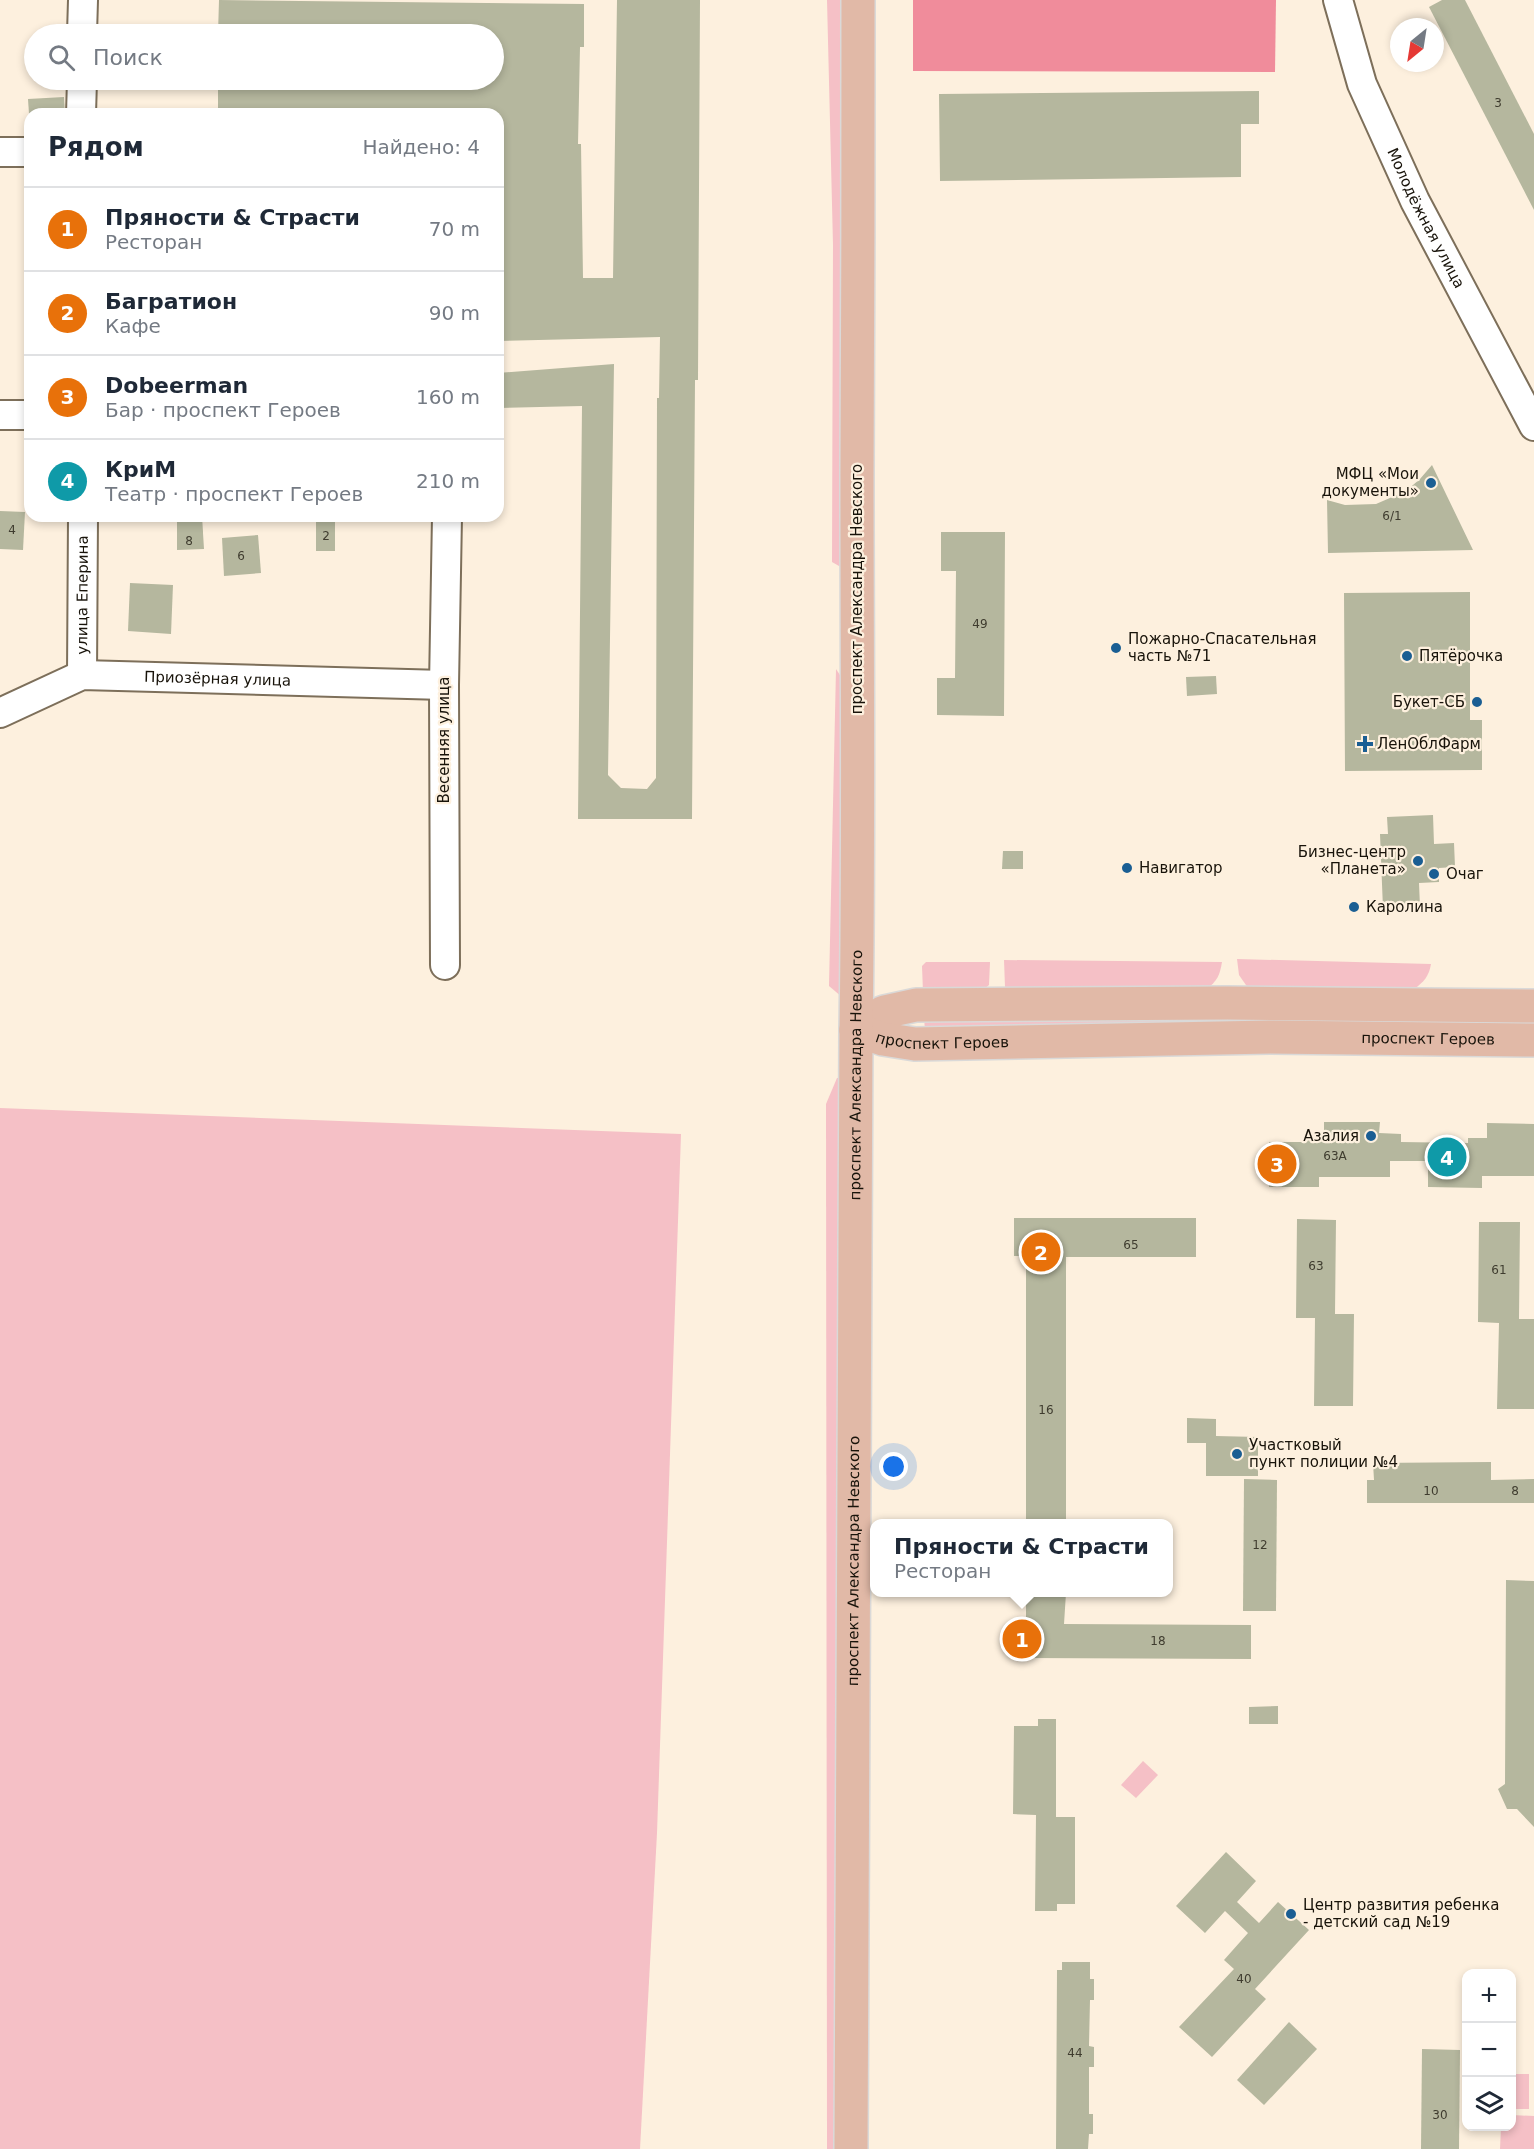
<!DOCTYPE html>
<html lang="ru">
<head>
<meta charset="utf-8">
<style>
  :root { --surface:#fff; --page:#f6f6f7; --text:#1f2937; --muted:#747a83; --line:#e0e1e3; --accent:#1a5e93 }
  body { margin:0; font-family:"DejaVu Sans",sans-serif; background:var(--page); color:var(--text) }
  .controls { position:absolute; right:18px; bottom:18px; display:grid; overflow:hidden; border-radius:12px; box-shadow:0 3px 9px #0003 }
  .controls button { width:54px; height:54px; display:grid; place-items:center; padding:0; border:0; border-bottom:2px solid var(--line); background:var(--surface); color:var(--text); font:30px sans-serif }
  .compass { position:absolute; left:1390px; top:18px; width:54px; height:54px; border-radius:50%; background:var(--surface); box-shadow:0 3px 9px #0003; rotate:210deg }
  .you { position:absolute; left:894px; top:1467px; width:21px; height:21px; margin:-15px; border:4px solid #fff; border-radius:50%; background:#1a73e8; box-shadow:0 0 0 9px #1a73e833 }
  .badge { display:grid; place-items:center; width:39px; height:39px; border-radius:50%; background:var(--accent); color:#fff; font-size:20px; font-weight:700 }
  .pin { position:absolute; translate:-50% -50%; border:3px solid #fff; box-shadow:0 2px 6px #0006 }
  .popup { position:absolute; left:870px; top:1519px; width:303px; height:78px; box-sizing:border-box; display:grid; place-content:center; border-radius:12px; background:var(--surface); filter:drop-shadow(0 2px 4px #0005); font-size:20px; white-space:nowrap; color:var(--muted) }
  .popup b { font-size:22px; color:var(--text) }
  .popup::after { content:''; position:absolute; left:50%; top:100%; margin-left:-12px; border:12px solid transparent; border-top-color:var(--surface) }
  .list { margin:0; padding:0; list-style:none }
  h2 { display:flex; justify-content:space-between; align-items:center; height:78px; margin:0; padding:0 24px; font-size:26px }
  h2 small { font-size:20px; font-weight:400; color:var(--muted) }
  .list li { display:grid; grid-template-columns:39px 1fr auto; gap:18px; align-items:center; box-sizing:border-box; height:84px; padding:0 24px; border-top:2px solid var(--line) }
  .list b { display:block; font-size:22px; white-space:nowrap }
  .list p { margin:0; font-size:20px; white-space:nowrap; color:var(--muted) }
  .list em { font-size:20px; font-style:normal; color:var(--muted) }
  .icon { flex:none; width:33px; height:33px; fill:none; stroke:currentColor; stroke-width:2; stroke-linecap:round; stroke-linejoin:round }
  .map { position:relative; flex:none; width:1534px; height:2149px; overflow:hidden }
  .search { position:absolute; background:var(--surface); box-shadow:0 3px 9px #0003; left:24px; top:24px; width:480px; height:66px; display:flex; align-items:center; gap:15px; box-sizing:border-box; padding:0 21px; border-radius:33px; color:var(--muted); font-size:22px }
  .panel { position:absolute; background:var(--surface); box-shadow:0 3px 9px #0003; left:24px; top:108px; width:480px; height:414px; border-radius:18px }
  .map>svg:first-child { display:block }
  .green { fill:#f5c0c6 }
  .forest { fill:#f08c9b }
  .building { fill:#b5b79e }
  .lines { fill:none; stroke-linecap:round; stroke-linejoin:round }
  .minor-casing { stroke:#7d6f5a; stroke-width:32 }
  .major-casing { stroke:#dad9d8; stroke-width:36 }
  .minor { stroke:#fff; stroke-width:28 }
  .major { stroke:#e1b9a7; stroke-width:33 }
  .poi-dot { fill:#1a5e93; stroke:#fdf0de; stroke-width:2 }
  .labels { text-anchor:middle; dominant-baseline:central; stroke-width:4.5; stroke-linejoin:round; paint-order:stroke }
  .number-label { font-size:12px; fill:#3f3c2f }
  .street-label { font-size:15px; fill:#18130a; stroke:#fdf0de }
  .poi-label { font-size:15px; fill:#18130a; stroke:#fdf0de; text-anchor:start }
</style>
</head>
<body>
<div class="map">
<svg width="1534" height="2149" viewBox="0 0 1534 2149">
  <rect width="100%" height="100%" fill="#fdf0de"/>
  <!-- green -->
  <g class="green">
    <polygon points="827,0 841,0 847,243 846,570 832,562 833,245"/>
    <polygon points="836,669 849,689 842,997 829,986"/>
    <path d="M1237 959 1431 964C1429 976 1424 982 1414 989L1248 988 1239 975Z"/>
    <path d="M1004 960 1222 962C1220 975 1217 981 1207 989L1011 990 1005 987Z"/>
    <polygon points="926,962 990,962 989,985 983,990 923,992 922,966"/>
    <polygon points="924,1018 1366,1018 1365,1028 925,1030"/>
    <polygon points="844,1077 840,2149 827,2149 826,1104 837,1078"/>
    <polygon points="0,1108 681,1134 657,1833 640,2149 0,2149"/>
    <polygon points="1143,1761 1158,1775 1136,1798 1121,1785"/>
    <rect x="1512" y="2074" width="17" height="35"/>
    <polygon points="1512,2115 1534,2116 1534,2149 1500,2149 1501,2127 1512,2126"/>
  </g>
  <!-- forest -->
  <polygon class="forest" points="913,0 1276,0 1275,72 913,71"/>
  <!-- building -->
  <g class="building">
    <polygon points="219,0 584,4 584,47 580,47 578,144 581,144 583,278 613,278 617,0 700,0 698,380 695,380 692,819 578,819 582,406 498,408 498,373 614,364 608,775 621,788 647,789 656,778 657,398 659,398 660,337 498,341 498,114 243,110 243,114 218,114 218,80 494,80 494,34 218,34"/>
    <polygon points="1442,0 1465,0 1534,134 1534,210 1429,7"/>
    <polygon points="1259,91 1259,124 1241,124 1241,177 940,181 939,94"/>
    <polygon points="64,97 65,114 29,114 28,99"/>
    <polygon points="1432,465 1473,550 1328,553 1327,500 1345,505 1376,504 1406,491 1420,479"/>
    <polygon points="0,511 25,512 23,550 0,549"/>
    <polygon points="177,516 202,516 204,549 177,550"/>
    <rect x="316" y="520" width="19" height="31"/>
    <polygon points="941,532 1005,532 1004,716 937,715 937,678 955,678 956,571 941,571"/>
    <polygon points="258,535 261,573 224,576 222,538"/>
    <polygon points="130,583 173,585 171,634 128,631"/>
    <polygon points="1470,592 1470,720 1482,720 1482,770 1345,771 1344,593"/>
    <polygon points="1216,676 1217,694 1187,696 1186,677"/>
    <polygon points="1433,815 1434,844 1454,843 1455,867 1439,868 1439,882 1419,883 1420,907 1383,909 1380,834 1388,834 1387,817"/>
    <polygon points="1003,851 1023,851 1023,869 1002,869"/>
    <polygon points="1324,1122 1380,1122 1379,1133 1401,1134 1401,1142 1468,1143 1468,1138 1487,1138 1487,1123 1534,1124 1534,1176 1482,1176 1482,1188 1428,1187 1428,1161 1390,1161 1390,1177 1319,1177 1319,1187 1269,1187 1269,1142 1307,1142 1308,1138 1324,1138"/>
    <polygon points="1014,1218 1196,1218 1196,1257 1066,1257 1066,1524 1026,1524 1026,1256 1014,1256"/>
    <polygon points="1297,1219 1336,1220 1335,1314 1354,1314 1353,1406 1314,1406 1315,1318 1296,1318"/>
    <polygon points="1479,1222 1520,1222 1519,1319 1534,1319 1534,1409 1497,1409 1499,1323 1478,1322"/>
    <polygon points="1187,1418 1216,1419 1216,1436 1258,1437 1258,1476 1206,1476 1206,1443 1187,1443"/>
    <polygon points="1491,1462 1491,1480 1534,1479 1534,1503 1367,1503 1367,1480 1374,1480 1373,1463"/>
    <polygon points="1244,1479 1277,1480 1276,1611 1243,1611"/>
    <polygon points="1506,1580 1534,1581 1534,1827 1517,1809 1507,1809 1498,1789 1505,1784"/>
    <polygon points="1026,1593 1066,1593 1064,1624 1251,1625 1251,1659 1026,1658"/>
    <polygon points="1278,1706 1278,1724 1249,1724 1249,1707"/>
    <polygon points="1038,1719 1056,1719 1056,1817 1075,1817 1075,1904 1057,1904 1057,1911 1035,1911 1036,1815 1013,1814 1014,1726 1038,1726"/>
    <polygon points="1226,1852 1256,1881 1237,1902 1259,1923 1278,1902 1309,1930 1255,1989 1266,1999 1212,2057 1179,2027 1234,1969 1224,1960 1248,1933 1225,1911 1205,1933 1176,1906"/>
    <polygon points="1062,1962 1090,1962 1090,1979 1094,1979 1094,2000 1090,2000 1089,2046 1094,2047 1094,2067 1089,2067 1089,2114 1093,2114 1093,2134 1089,2134 1088,2149 1056,2149 1057,1970 1062,1970"/>
    <polygon points="1289,2022 1317,2049 1264,2105 1237,2080"/>
    <polygon points="1422,2049 1460,2050 1459,2149 1421,2149"/>
  </g>
  <g class="lines">
    <!-- minor casing -->
    <g class="minor-casing">
      <g id="minor">
        <path id="s1" d="M1338 0 1362 84 1415 201 1534 426"/>
        <polyline points="82,34 83,0"/>
        <polyline points="81,114 82,80"/>
        <polyline points="0,152 30,152"/>
        <polyline points="0,415 30,415"/>
        <path id="s2" d="M82 675 83 516"/>
        <path id="s3" d="M0 713 82 675 444 685"/>
        <polyline points="445,965 444,685 447,516"/>
      </g>
    </g>
    <!-- major casing -->
    <g class="major-casing">
      <g id="major">
        <polyline points="856,1030 884,1012 916,1005 1227,1003 1534,1006"/>
        <path id="s4" d="M856 1030 883 1039 915 1044 1270 1037 1534 1040"/>
        <path id="s5" d="M851 2149 856 1030C859 845 857 661 857 476 857 317 859 159 858 0"/>
      </g>
    </g>
    <!-- minor -->
    <use href="#minor" class="minor"/>
    <!-- major -->
    <use href="#major" class="major"/>
  </g>
  <!-- markers -->
  <g class="poi-dot">
    <circle cx="1431" cy="483" r="6"/>
    <circle cx="1116" cy="648" r="6"/>
    <circle cx="1407" cy="656" r="6"/>
    <circle cx="1477" cy="702" r="6"/>
    <path d="M1362 735h6v6h6v6h-6v6h-6v-6h-6v-6h6z"/>
    <circle cx="1418" cy="861" r="6"/>
    <circle cx="1127" cy="868" r="6"/>
    <circle cx="1434" cy="874" r="6"/>
    <circle cx="1354" cy="907" r="6"/>
    <circle cx="1371" cy="1136" r="6"/>
    <circle cx="1237" cy="1454" r="6"/>
    <circle cx="1291" cy="1914" r="6"/>
  </g>
  <g class="labels">
    <!-- number labels -->
    <g class="number-label">
      <text x="1498" y="103">3</text>
      <text x="1392" y="516">6/1</text>
      <text x="12" y="530">4</text>
      <text x="326" y="536">2</text>
      <text x="189" y="541">8</text>
      <text x="241" y="556">6</text>
      <text x="980" y="624">49</text>
      <text x="1335" y="1156">63А</text>
      <text x="1131" y="1245">65</text>
      <text x="1316" y="1266">63</text>
      <text x="1499" y="1270">61</text>
      <text x="1046" y="1410">16</text>
      <text x="1431" y="1491">10</text>
      <text x="1515" y="1491">8</text>
      <text x="1260" y="1545">12</text>
      <text x="1158" y="1641">18</text>
      <text x="1244" y="1979">40</text>
      <text x="1075" y="2053">44</text>
      <text x="1440" y="2115">30</text>
    </g>
    <!-- street labels -->
    <g class="street-label">
      <text stroke="none"><textPath href="#s1" startOffset="236">Молодёжная улица</textPath></text>
      <text transform="translate(857 589) rotate(-90)">проспект Александра Невского</text>
      <text stroke="none"><textPath href="#s2" startOffset="80">улица Еперина</textPath></text>
      <text stroke="none"><textPath href="#s3" startOffset="226">Приозёрная улица</textPath></text>
      <text transform="translate(444 740) rotate(-90)">Весенняя улица</text>
      <text stroke="none"><textPath href="#s4" startOffset="88">проспект Героев</textPath></text>
      <text stroke="none"><textPath href="#s4" startOffset="574">проспект Героев</textPath></text>
      <text stroke="none"><textPath href="#s5" startOffset="1074">проспект Александра Невского</textPath></text>
      <text stroke="none"><textPath href="#s5" startOffset="588">проспект Александра Невского</textPath></text>
    </g>
    <!-- poi labels -->
    <g class="poi-label">
      <text x="1419" y="474" text-anchor="end">МФЦ «Мои<tspan x="1419" dy="17">документы»</tspan></text>
      <text x="1128" y="639">Пожарно-Спасательная<tspan x="1128" dy="17">часть №71</tspan></text>
      <text x="1419" y="656">Пятёрочка</text>
      <text x="1465" y="702" text-anchor="end">Букет-СБ</text>
      <text x="1377" y="744">ЛенОблФарм</text>
      <text x="1406" y="852" text-anchor="end">Бизнес-центр<tspan x="1406" dy="17">«Планета»</tspan></text>
      <text x="1139" y="868">Навигатор</text>
      <text x="1446" y="874">Очаг</text>
      <text x="1366" y="907">Каролина</text>
      <text x="1359" y="1136" text-anchor="end">Азалия</text>
      <text x="1249" y="1445">Участковый<tspan x="1249" dy="17">пункт полиции №4</tspan></text>
      <text x="1303" y="1905">Центр развития ребенка<tspan x="1303" dy="17">- детский сад №19</tspan></text>
    </g>
  </g>
</svg>
<div class="controls">
<button>+</button>
<button>−</button>
<button><svg class="icon" aria-label="layers" viewBox="0 0 24 24"><path d="M12 4l9 5-9 5-9-5zM3 14l9 5 9-5"/></svg></button>
</div>
<svg class="compass" viewBox="-18 -18 36 36"><path d="M0-13l5 13h-10z" fill="#e53935"/><path d="M0 13l5-13h-10z" fill="#747a83"/></svg>
<div class="you"></div>
<div class="pin badge" style="left:1022px;top:1639px;background:#e8710a">1</div>
<div class="popup"><b>Пряности &amp; Страсти</b>Ресторан</div>
<div class="pin badge" style="left:1041px;top:1252px;background:#e8710a">2</div>
<div class="pin badge" style="left:1277px;top:1164px;background:#e8710a">3</div>
<div class="pin badge" style="left:1447px;top:1157px;background:#0f9aa8">4</div>
<div class="search"><svg class="icon" aria-label="search" viewBox="0 0 24 24"><circle cx="10" cy="10" r="6"/><path d="M15 15l6 6"/></svg>Поиск</div>
<section class="panel">
<h2>Рядом<small>Найдено: 4</small></h2>
<ul class="list">
<li><span class="badge" style="background:#e8710a">1</span><div><b>Пряности &amp; Страсти</b><p>Ресторан</p></div><em>70 m</em></li>
<li><span class="badge" style="background:#e8710a">2</span><div><b>Багратион</b><p>Кафе</p></div><em>90 m</em></li>
<li><span class="badge" style="background:#e8710a">3</span><div><b>Dobeerman</b><p>Бар · проспект Героев</p></div><em>160 m</em></li>
<li><span class="badge" style="background:#0f9aa8">4</span><div><b>КриМ</b><p>Театр · проспект Героев</p></div><em>210 m</em></li>
</ul>
</section>
</div>
</body>
</html>
